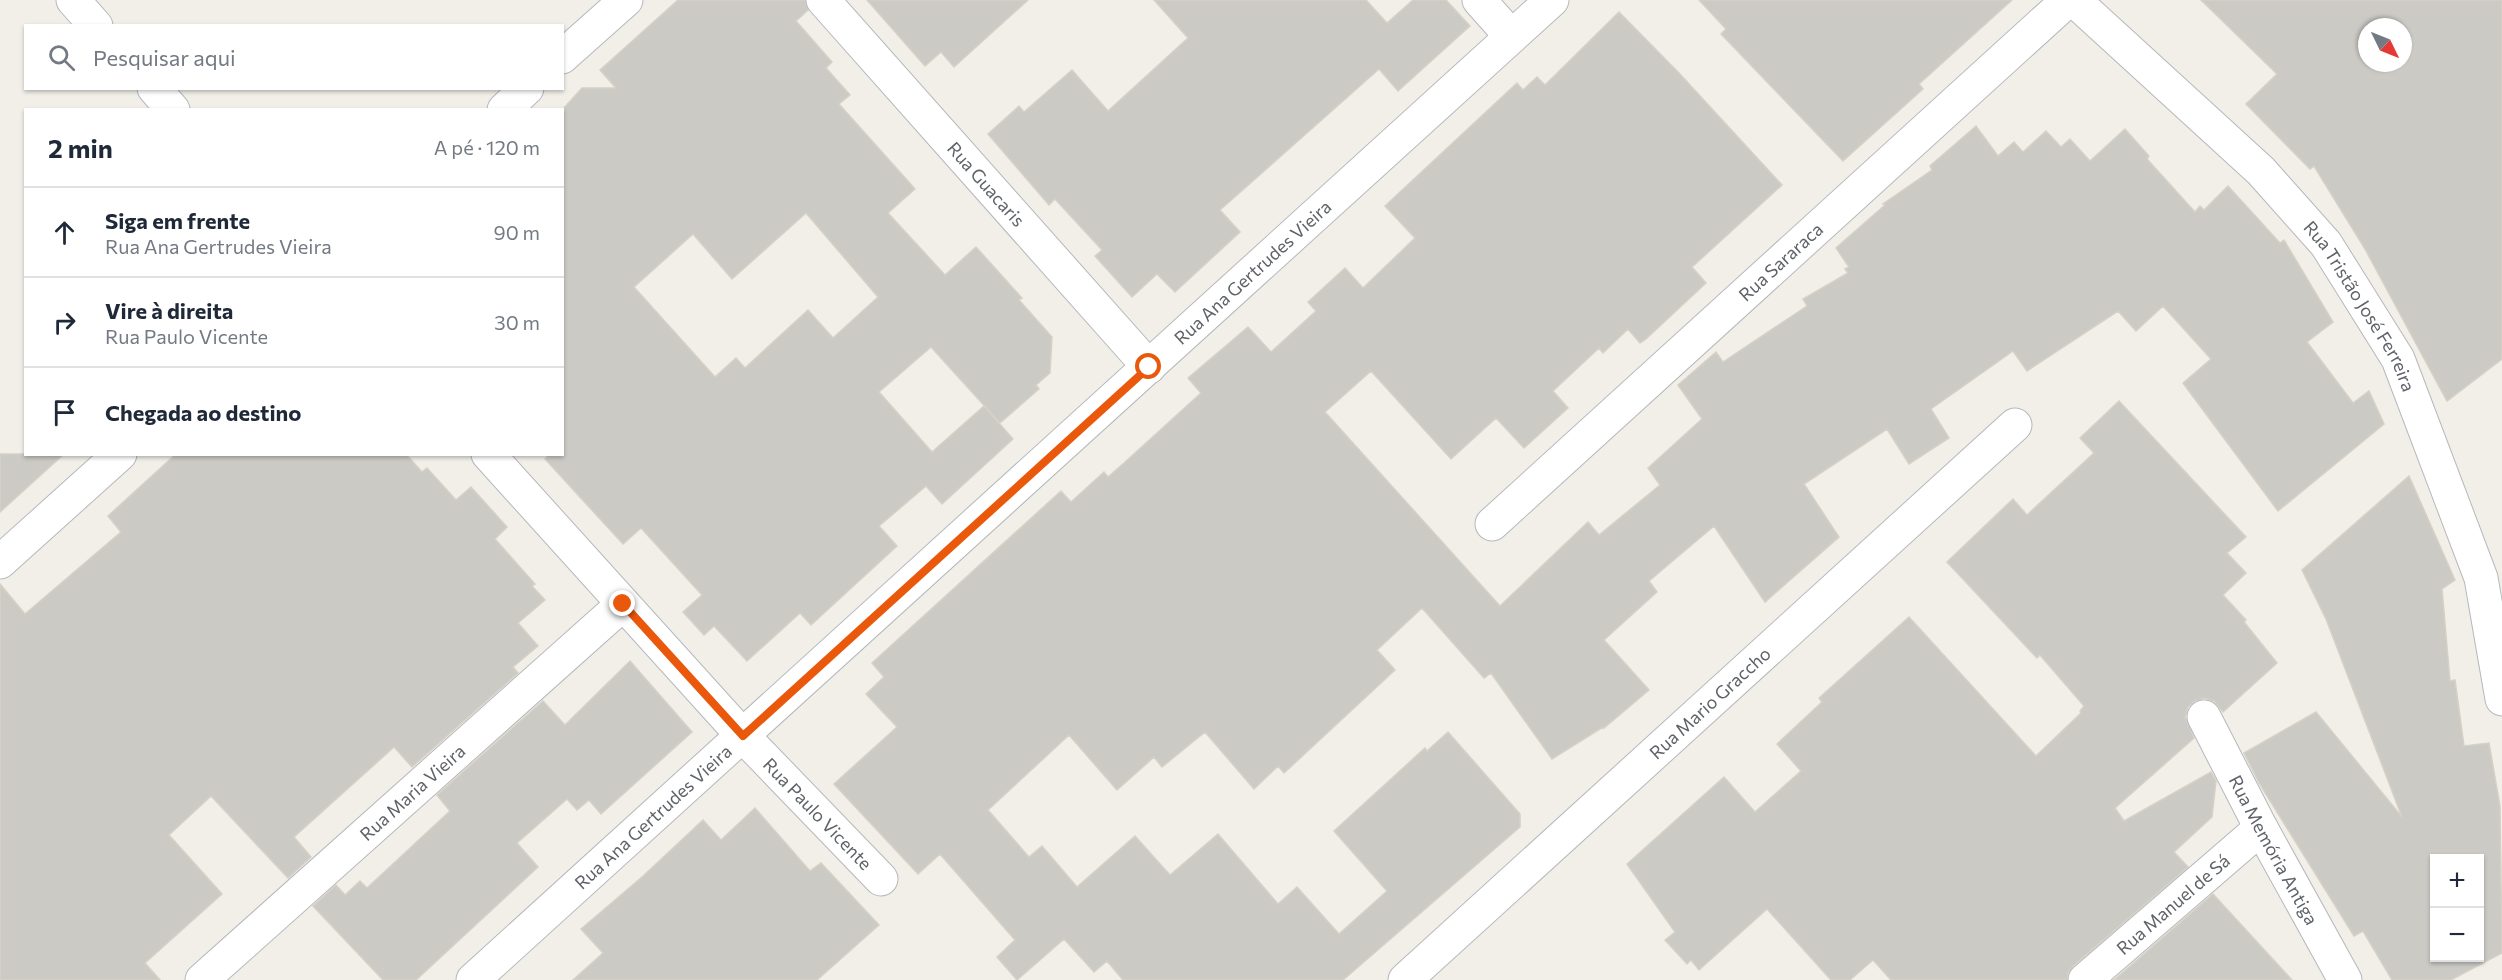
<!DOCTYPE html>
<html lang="pt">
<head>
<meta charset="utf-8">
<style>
  :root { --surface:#fff; --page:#f6f6f7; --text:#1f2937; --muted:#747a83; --line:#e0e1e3 }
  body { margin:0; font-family:Commissioner,sans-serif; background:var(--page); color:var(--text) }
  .controls { position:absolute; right:18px; bottom:18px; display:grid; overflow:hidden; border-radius:0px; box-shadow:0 2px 4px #0004 }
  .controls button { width:54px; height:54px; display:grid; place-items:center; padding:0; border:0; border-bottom:2px solid var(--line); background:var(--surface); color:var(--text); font:30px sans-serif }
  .compass { position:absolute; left:2358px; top:18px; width:54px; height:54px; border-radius:50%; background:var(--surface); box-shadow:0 2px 4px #0004; rotate:133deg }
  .stop { position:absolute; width:18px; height:18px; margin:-14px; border:4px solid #ea580c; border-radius:50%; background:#fff }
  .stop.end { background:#ea580c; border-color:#fff; box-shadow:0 2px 6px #0008 }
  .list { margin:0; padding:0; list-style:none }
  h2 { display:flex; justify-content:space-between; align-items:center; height:78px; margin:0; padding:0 24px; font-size:26px }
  h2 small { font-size:20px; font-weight:400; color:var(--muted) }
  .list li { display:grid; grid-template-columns:39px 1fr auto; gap:18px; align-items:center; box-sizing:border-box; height:90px; padding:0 24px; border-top:2px solid var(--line) }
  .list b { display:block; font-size:22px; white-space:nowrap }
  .list p { margin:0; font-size:20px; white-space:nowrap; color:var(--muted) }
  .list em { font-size:20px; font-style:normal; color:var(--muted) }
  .icon { flex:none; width:33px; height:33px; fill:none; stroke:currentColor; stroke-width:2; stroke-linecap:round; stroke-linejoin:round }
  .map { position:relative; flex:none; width:2502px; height:980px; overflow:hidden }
  .search { position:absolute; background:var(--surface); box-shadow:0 2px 4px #0004; left:24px; top:24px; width:540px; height:66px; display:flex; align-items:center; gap:15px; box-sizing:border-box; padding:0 21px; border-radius:0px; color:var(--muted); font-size:22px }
  .panel { position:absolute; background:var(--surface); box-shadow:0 2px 4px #0004; left:24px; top:108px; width:540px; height:348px; border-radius:0px }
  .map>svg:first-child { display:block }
  .building { fill:#cccac5; stroke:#d6d1c6; stroke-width:1.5; fill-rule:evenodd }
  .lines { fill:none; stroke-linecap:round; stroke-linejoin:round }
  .minor-casing { stroke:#b5b8bc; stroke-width:35 }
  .minor { stroke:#fff; stroke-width:33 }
  .route { stroke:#ea580c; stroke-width:8 }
  .labels { text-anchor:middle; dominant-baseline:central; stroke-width:4.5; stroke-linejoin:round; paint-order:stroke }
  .street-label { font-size:18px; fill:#5f6368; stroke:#fff }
</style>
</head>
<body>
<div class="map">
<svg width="2502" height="980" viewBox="0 0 2502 980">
  <rect width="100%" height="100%" fill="#f1efe8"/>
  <!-- building -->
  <g class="building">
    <path d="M678 0H805L808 10 796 21 832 62 826 68 850 95 839 104 915 189 888 213 945 275 976 247 1022 298 1019 300 1052 337 1050 373 1036 385 1039 389 1000 423 931 347 879 392 932 452 984 406 1013 439 942 504 926 486 879 526 897 546 811 625 800 613 747 661 714 626 704 635 683 612 702 595 641 528 623 544 545 459 550 454H562V110L582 88H616L600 70ZM806 213 878 297 833 338 808 310 745 368 736 358 715 377 634 287 693 234 732 279Z"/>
    <polygon points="867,0 1028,0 954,67 941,52 925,66"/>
    <polygon points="1154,0 1366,0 1387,23 1413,0 1446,0 1470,26 1398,91 1379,69 1220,210 1240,232 1175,292 1157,274 1132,297 1095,256 1102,250 1055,199 1049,205 988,134 1019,106 1024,112 1072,70 1108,111 1188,38"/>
    <polygon points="1699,0 2012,0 1919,84 1923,89 1843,161 1721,34 1726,29"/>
    <path d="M2201 0H2502V359L2447 401 2365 249 2314 166 2310 169 2246 104 2277 74ZM2367 27H2403V63H2367Z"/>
    <polygon points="1619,12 1679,73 1782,185 1692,267 1706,283 1646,339 1640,343 1628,329 1603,353 1599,348 1553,391 1568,408 1524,448 1496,418 1451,459 1371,371 1325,412 1500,606 1588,522 1599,535 1660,485 1648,468 1702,419 1678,385 1716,352 1723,362 1807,306 1803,299 1848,273 1845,269 1849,267 1836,248 1885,205 1883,204 1932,170 1930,166 1976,126 1998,156 2014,142 2023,152 2046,131 2061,147 2070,139 2090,161 2125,129 2149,156 2147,159 2195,212 2200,206 2204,210 2228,186 2280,243 2284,240 2333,322 2307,342 2353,403 2369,391 2384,424 2278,511 2183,383 2211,359 2163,306 2136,331 2118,311 2027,371 2013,351 1931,409 1949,438 1909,464 1887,429 1804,484 1839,537 1765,602 1714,526 1649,581 1657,592 1604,640 1649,690 1604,728 1603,727 1552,759 1491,673 1484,678 1422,608 1377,650 1395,670 1284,773 1278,766 1254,789 1205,732 1162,767 1154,757 1117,790 1069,735 988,810 1029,857 1042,846 1077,887 1135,836 1170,875 1218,834 1278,904 1297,887 1339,934 1387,891 1334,831 1425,748 1427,751 1448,732 1520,814 1520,827 1343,980 1123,980 1107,961 1094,972 1064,939 1017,980 997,957 1015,940 940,854 918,874 834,784 897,727 866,694 884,677 872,663 1061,491 1071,502 1104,472 1108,477 1124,463 1201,393 1188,378 1248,327 1271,352 1316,311 1308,302 1345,268 1363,288 1415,238 1385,206 1517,83 1523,90 1537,77 1545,85"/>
    <polygon points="2119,401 2246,537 2227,553 2246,573 2223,595 2246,620 2244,622 2277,663 2223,712 2214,701 2204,698 2195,701 2188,707 2185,717 2194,738 2115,808 2124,821 2211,772 2216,781 2212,817 2174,852 2188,867 2073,966 2068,973 2067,980 1891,980 1873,960 1850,980 1831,980 1767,909 1699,970 1691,960 1687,964 1665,940 1675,932 1627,864 1724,777 1755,812 1801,771 1777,744 1822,702 1819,698 1909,617 2036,756 2081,713 2080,711 2084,706 2040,655 2037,658 1947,562 2013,499 2027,515 2094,453 2080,438"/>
    <polygon points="0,454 64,454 0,512"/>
    <polygon points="176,454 406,454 422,472 427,468 456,500 471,487 507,527 495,539 535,584 532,586 545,600 518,623 538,646 513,667 518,673 412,767 394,747 294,837 311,857 288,878 211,796 169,835 222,894 145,963 160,980 0,980 0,584 25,614 121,532 108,516"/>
    <path d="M2409 476 2455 580 2442 589 2450 681 2455 680 2464 746 2489 743 2500 806 2502 953 2451 980H2392L2363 931 2354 936 2259 783 2244 753 2316 712 2402 817 2326 619 2302 570ZM2434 858H2480V957H2434Z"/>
    <polygon points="630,661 692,732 601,814 589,800 577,810 567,799 517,843 538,867 416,980 383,980 313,906 336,885 345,895 360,881 367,888 450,811 437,795 543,701 565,725"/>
    <polygon points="755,808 810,871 821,863 879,925 817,980 573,980 603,953 581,929 642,877 703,820 721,840"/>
    <polygon points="2213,894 2292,980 2114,980"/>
  </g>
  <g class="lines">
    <!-- minor casing -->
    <g class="minor-casing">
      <g id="minor">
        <polyline points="73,0 96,26"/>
        <path id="s1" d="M823 0 1149 367"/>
        <polyline points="1479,0 1511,36"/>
        <path id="s2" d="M2074 0 2261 171 2326 244 2398 359 2481 578 2502 699"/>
        <polyline points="562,57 626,0"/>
        <polyline points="154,88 173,110"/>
        <polyline points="504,110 527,88"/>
        <path id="s3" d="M488 454 743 736 881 879"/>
        <path id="s4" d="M1492 524 2068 0"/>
        <polyline points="0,562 120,454"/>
        <path id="s5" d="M2204 717 2261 828 2345 980"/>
        <path id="s6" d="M202 980 623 604"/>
        <path id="s7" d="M473 980 1552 0"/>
        <path id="s8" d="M1405 980 2015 425"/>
        <path id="s9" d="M2085 980 2261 828"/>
      </g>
    </g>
    <!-- minor -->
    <use href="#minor" class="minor"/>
  </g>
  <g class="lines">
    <!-- route -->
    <polyline class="route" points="623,604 743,736 1149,367"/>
  </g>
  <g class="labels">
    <!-- street labels -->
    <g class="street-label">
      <text stroke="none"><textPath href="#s1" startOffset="246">Rua Guacaris</textPath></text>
      <text stroke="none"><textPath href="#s4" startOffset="390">Rua Sararaca</textPath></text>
      <text stroke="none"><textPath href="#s7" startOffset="1053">Rua Ana Gertrudes Vieira</textPath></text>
      <text stroke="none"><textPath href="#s2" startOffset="422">Rua Tristão José Ferreira</textPath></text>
      <text stroke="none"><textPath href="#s8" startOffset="412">Rua Mario Graccho</textPath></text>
      <text stroke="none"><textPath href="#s6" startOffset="282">Rua Maria Vieira</textPath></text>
      <text stroke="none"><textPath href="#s3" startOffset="488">Rua Paulo Vicente</textPath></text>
      <text stroke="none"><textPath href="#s7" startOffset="243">Rua Ana Gertrudes Vieira</textPath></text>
      <text stroke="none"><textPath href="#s5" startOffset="150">Rua Memória Antiga</textPath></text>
      <text stroke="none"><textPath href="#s9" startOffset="116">Rua Manuel de Sá</textPath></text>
    </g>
  </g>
</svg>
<div class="controls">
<button>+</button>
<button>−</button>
</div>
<svg class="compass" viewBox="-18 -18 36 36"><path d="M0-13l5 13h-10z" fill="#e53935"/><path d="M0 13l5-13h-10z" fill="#747a83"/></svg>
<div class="stop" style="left:1149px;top:367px"></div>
<div class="stop end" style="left:623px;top:604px"></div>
<div class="search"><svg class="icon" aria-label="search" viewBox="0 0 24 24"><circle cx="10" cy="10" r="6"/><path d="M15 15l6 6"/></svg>Pesquisar aqui</div>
<section class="panel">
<h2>2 min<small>A pé · 120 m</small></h2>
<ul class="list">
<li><svg class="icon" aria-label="ahead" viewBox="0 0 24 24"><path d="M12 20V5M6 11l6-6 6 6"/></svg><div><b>Siga em frente</b><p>Rua Ana Gertrudes Vieira</p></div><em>90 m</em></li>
<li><svg class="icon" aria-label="right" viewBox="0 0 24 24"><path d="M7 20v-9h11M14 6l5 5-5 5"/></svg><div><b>Vire à direita</b><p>Rua Paulo Vicente</p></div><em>30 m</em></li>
<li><svg class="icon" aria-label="arrive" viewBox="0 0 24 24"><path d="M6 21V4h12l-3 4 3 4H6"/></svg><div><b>Chegada ao destino</b></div></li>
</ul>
</section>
</div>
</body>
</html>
